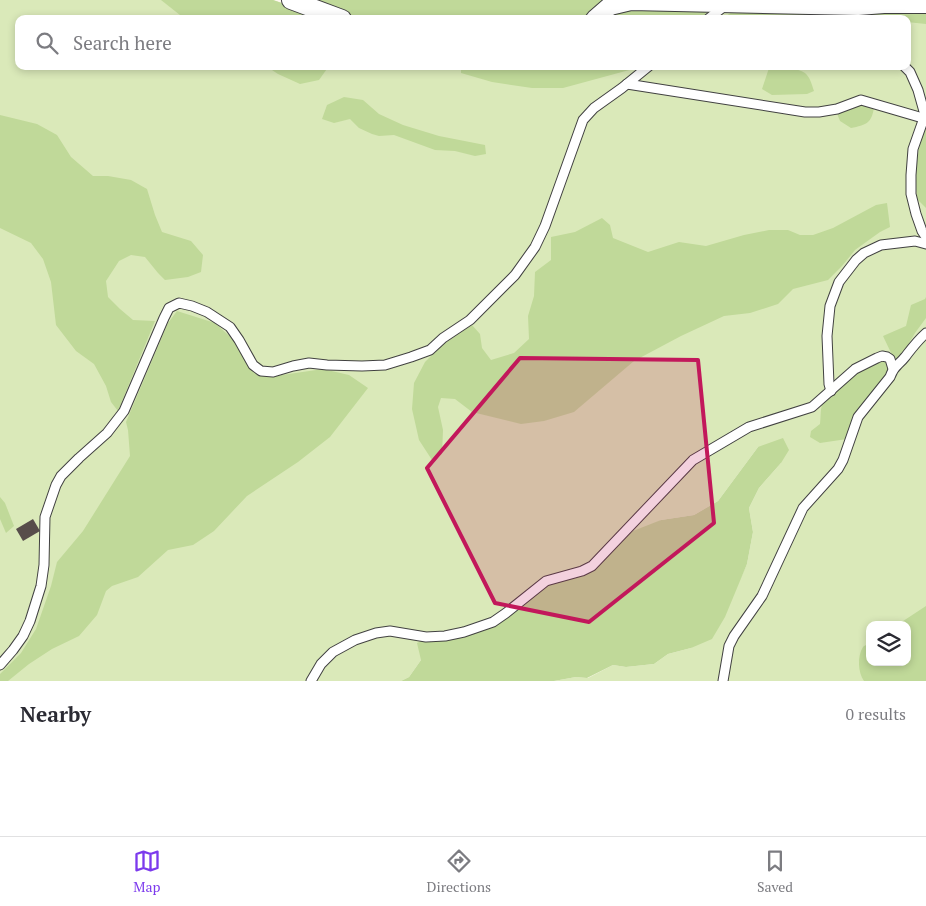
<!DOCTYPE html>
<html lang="en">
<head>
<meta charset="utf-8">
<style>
  :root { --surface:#fff; --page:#f7f7f7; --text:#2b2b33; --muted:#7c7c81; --line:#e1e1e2; --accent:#7c3aed }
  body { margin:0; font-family:"PT Serif",serif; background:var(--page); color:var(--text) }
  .controls { position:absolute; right:15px; bottom:15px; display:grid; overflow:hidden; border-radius:10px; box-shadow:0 2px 8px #0003 }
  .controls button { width:45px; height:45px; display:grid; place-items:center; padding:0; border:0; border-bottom:1px solid var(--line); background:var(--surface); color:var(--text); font:25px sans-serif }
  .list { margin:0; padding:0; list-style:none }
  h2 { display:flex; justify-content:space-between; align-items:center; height:65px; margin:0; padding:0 20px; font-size:21px }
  h2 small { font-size:16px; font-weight:400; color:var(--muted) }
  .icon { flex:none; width:28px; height:28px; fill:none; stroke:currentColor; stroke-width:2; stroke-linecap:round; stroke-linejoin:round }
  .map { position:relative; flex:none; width:926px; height:681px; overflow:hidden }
  .search { position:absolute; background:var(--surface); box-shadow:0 2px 8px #0003; left:15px; right:15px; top:15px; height:55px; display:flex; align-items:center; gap:12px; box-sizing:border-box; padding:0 18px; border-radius:10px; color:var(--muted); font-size:19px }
  .sheet { height:155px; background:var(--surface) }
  nav { display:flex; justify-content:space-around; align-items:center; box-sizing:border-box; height:70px; border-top:1px solid var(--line); background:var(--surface); font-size:14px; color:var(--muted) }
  nav a { display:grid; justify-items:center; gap:2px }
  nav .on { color:var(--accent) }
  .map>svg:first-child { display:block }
  .green { fill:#dae9b9; fill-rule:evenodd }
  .forest { fill:#c0d999 }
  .building { fill:#574d4b }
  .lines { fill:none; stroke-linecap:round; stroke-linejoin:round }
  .lane-casing { stroke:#414141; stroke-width:11 }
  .street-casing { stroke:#414141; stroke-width:20 }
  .lane { stroke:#fff; stroke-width:9 }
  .street { stroke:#fff; stroke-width:18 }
  .marked { fill:#c2185b; fill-opacity:0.2; stroke:#c2185b; stroke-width:4; stroke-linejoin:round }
</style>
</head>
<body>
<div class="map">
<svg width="926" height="681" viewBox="0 0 926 681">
  <rect width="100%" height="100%" fill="#fff9ef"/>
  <!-- green -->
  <path class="green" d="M0 0H273L329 19H19V66H907V19H603L627 6 926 14V681H554L576 677 588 678 613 665 626 667 654 664 668 654 691 648 737 586 747 564 753 532 749 508 759 488 781 463 758 447 718 501 694 515 661 520 586 574 542 587 520 607 421 660 409 677 401 681H0ZM870 625H907V662H870Z"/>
  <!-- forest -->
  <g class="forest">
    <polygon points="161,0 273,0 329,19 185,19"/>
    <polygon points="302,0 613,0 588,19 361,19"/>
    <polygon points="627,6 711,7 701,19 603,19"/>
    <polygon points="736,9 852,11 855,19 826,19 821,16 807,19 767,19 755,15 741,19 722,19"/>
    <polygon points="883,10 926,14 926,24 907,22 907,19 865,19 867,12"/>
    <polygon points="266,66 329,66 319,80 300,84 278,74"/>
    <polygon points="461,66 637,66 633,69 563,88 532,88 492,82 461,73"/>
    <path d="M769 68C779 68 796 67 805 73 810 77 812 85 814 91L807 94 772 95 762 89Z"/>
    <polygon points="344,97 363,100 379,114 403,125 439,136 485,145 486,154 475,156 455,151 435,150 394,135 379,136 372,134 359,128 350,119 334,123 322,119 327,105"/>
    <path d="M859 104 874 107C872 123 866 125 851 128L840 121 836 111Z"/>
    <polygon points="0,115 37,124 57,135 71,157 93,176 108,176 131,180 147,189 155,215 162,232 191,241 203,255 201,272 188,277 165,280 158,273 145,257 131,255 119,261 106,281 108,297 120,309 133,320 155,321 118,411 111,402 106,386 94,364 76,351 56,325 51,282 43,259 31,243 0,228"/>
    <path d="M925 129H926V208L917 199C915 175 916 152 925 129Z"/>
    <polygon points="887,203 890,227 880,232 855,250 842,266 828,280 793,289 778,304 750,313 724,316 681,336 634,361 574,412 544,421 521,424 472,412 455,399 441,398 438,407 443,430 442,454 432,460 419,440 412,409 414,383 425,362 441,346 472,325 480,334 482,348 491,360 514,353 529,339 528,316 534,296 535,272 551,260 551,237 575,232 602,218 610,225 613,238 648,252 679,242 706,246 744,235 769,230 788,230 800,235 813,235 833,228 876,205"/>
    <polygon points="926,297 926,318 915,333 899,360 893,357 883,336 906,326 911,305 925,299"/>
    <polygon points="177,311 215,323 236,342 249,366 258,376 275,376 323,369 349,375 368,388 330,437 298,462 247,496 214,531 193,545 168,550 138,577 112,586 106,591 97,615 79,636 52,649 29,664 8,681 0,681 0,674 21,653 36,629 51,586 57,562 83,531 130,456 128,430 126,422 168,323"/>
    <path d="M880 360 887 362 890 372 847 439 820 443 810 437 811 431 820 424C821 416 820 409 823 402L855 372Z"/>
    <polygon points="783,438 789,450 781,463 759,488 749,508 753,532 747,564 725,617 712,639 691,648 668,654 654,664 626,667 613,665 587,678 576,677 554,681 401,681 409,677 421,660 417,643 425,639 464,636 542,587 586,574 598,565 633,531 661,520 694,515 718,501 758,447"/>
    <polygon points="0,497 5,503 14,526 6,533 0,519"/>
    <path d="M926 606V681H864C858 673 857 656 863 647 864 646 868 644 870 642V662H907V625H897Z"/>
  </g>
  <!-- building -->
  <polygon class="building" points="33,519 40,531 23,541 16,529"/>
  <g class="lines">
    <!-- lane casing -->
    <g class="lane-casing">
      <g id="lane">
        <polyline points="708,19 726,5"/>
        <polyline points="904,66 910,72 918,90 925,115 913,149 911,175 911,194 916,214 922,231 926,237"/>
        <polyline points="627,84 805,112 819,112 837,109 861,100 926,119"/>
        <polyline points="831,391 829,384 827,336 830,306 839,282 856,260 864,253 881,245 915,241 926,244"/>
        <polyline points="0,665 13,650 23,636 30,621 41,586 44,565 45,517 56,485 61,476 79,458 107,433 124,411 164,318 169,308 179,303 192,306 207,312 230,327 239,340 253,365 261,371 273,372 293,366 309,363 327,365 362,366 385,365 411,357 430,350 443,338 470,320 515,275 535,247 545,226 583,120 594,108 622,88 649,66"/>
        <polyline points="311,681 321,664 333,652 355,640 376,633 390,631 426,637 445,636 464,632 493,622 506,613 546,581 582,571 592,566 693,460 749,427 812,407 855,369 877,358 882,356 887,357 890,359 893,369"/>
        <path d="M723 681 729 646 734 636 762 596 803 508 838 469 843 460 858 417 890 377C894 365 898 366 905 357 912 348 917 341 926 333"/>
      </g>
    </g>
    <!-- street casing -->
    <g class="street-casing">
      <g id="street">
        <polyline points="291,0 342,19"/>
        <polyline points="595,19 610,6 631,1 858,6 884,4 926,4"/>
      </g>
    </g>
    <!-- lane -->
    <use href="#lane" class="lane"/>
    <!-- street -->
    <use href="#street" class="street"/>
  </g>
  <!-- marked area -->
  <path class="marked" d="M520 358 698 360 714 523 589 622 495 603 427 468Z"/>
</svg>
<div class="controls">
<button><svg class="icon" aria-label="layers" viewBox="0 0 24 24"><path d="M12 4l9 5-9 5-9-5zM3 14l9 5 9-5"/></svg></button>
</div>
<div class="search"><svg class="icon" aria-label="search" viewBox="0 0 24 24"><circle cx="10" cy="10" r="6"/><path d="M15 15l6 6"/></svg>Search here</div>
</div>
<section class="sheet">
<h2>Nearby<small>0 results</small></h2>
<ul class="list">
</ul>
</section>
<nav>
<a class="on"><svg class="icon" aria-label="map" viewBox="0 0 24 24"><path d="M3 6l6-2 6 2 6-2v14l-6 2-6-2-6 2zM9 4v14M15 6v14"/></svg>Map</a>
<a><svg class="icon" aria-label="directions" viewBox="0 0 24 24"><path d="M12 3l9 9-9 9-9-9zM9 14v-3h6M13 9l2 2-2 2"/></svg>Directions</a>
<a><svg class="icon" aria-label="saved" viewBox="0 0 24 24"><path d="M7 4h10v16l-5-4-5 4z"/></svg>Saved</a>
</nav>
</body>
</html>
